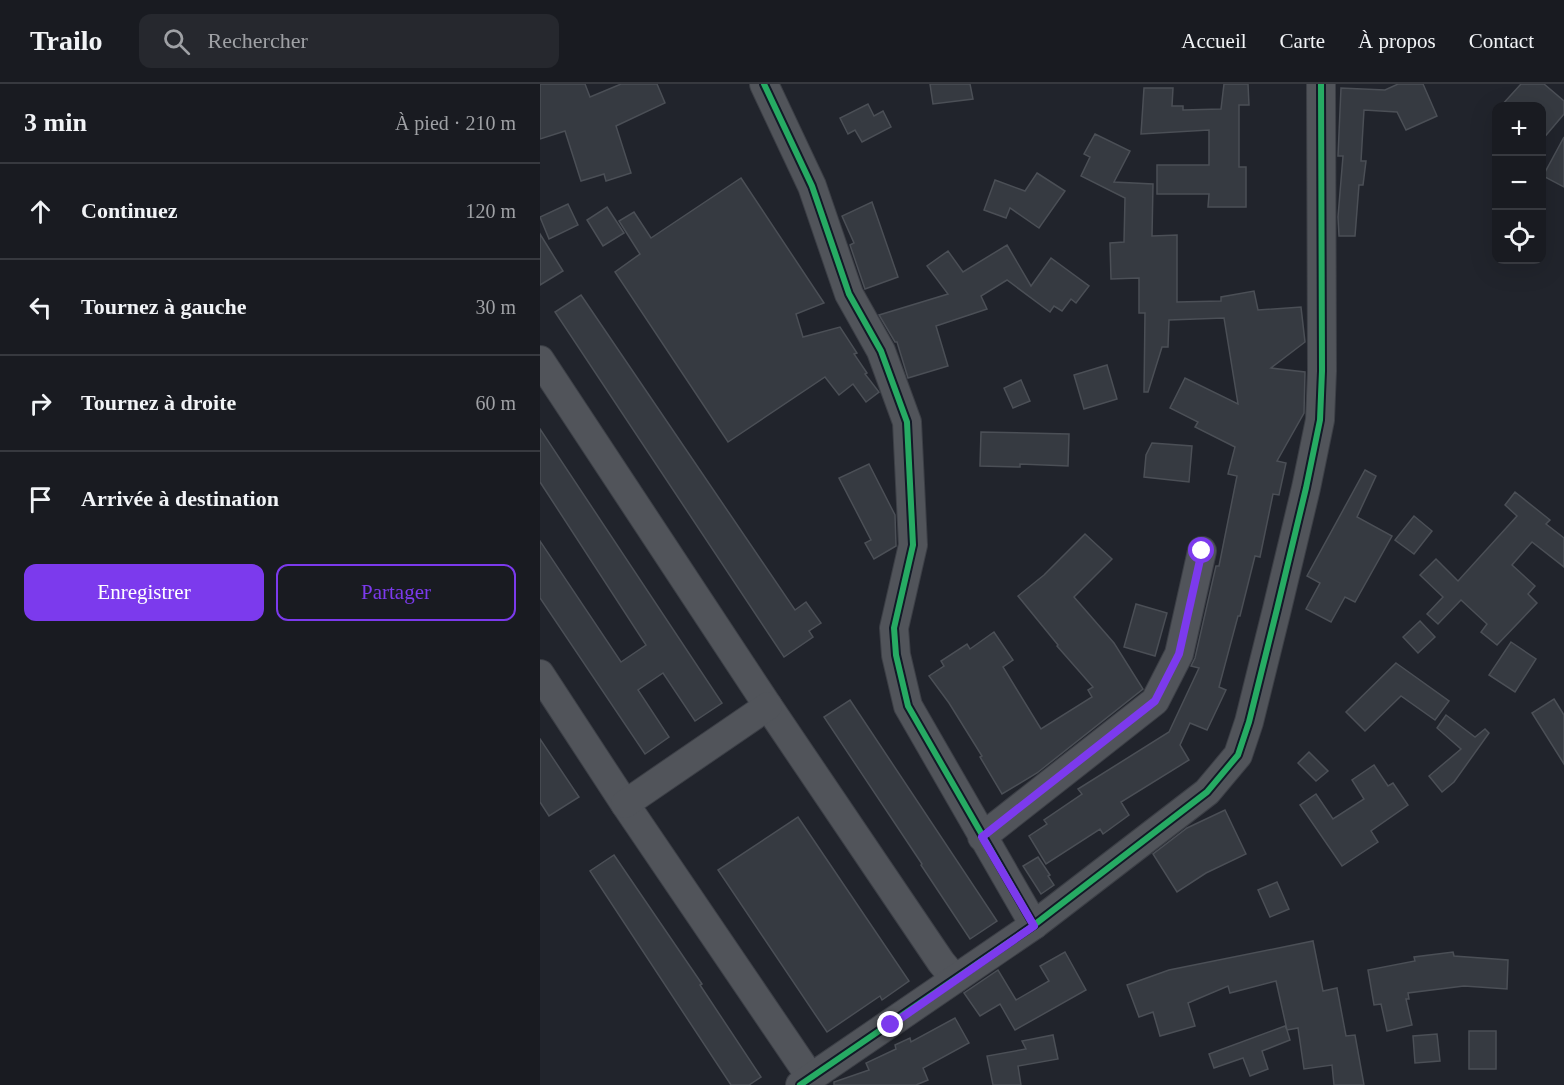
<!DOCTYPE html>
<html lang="fr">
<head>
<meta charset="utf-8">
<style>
  :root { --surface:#191b21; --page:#26282e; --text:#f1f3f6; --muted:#9fa1a5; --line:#37393f; --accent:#7c3aed }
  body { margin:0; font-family:"Times New Roman",serif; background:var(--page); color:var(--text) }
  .controls { position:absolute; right:18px; top:18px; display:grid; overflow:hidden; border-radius:12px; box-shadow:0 6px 24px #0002 }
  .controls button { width:54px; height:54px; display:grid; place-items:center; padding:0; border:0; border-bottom:2px solid var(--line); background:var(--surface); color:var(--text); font:30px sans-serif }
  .stop { position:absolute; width:18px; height:18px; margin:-14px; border:4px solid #7c3aed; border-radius:50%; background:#fff }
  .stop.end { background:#7c3aed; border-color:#fff; box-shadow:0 2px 6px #0008 }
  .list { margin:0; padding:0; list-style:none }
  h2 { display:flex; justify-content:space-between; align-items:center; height:78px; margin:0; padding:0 24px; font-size:26px }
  h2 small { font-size:20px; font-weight:400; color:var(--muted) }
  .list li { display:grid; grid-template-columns:39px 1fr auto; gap:18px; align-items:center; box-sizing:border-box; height:96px; padding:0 24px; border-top:2px solid var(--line) }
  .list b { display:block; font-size:22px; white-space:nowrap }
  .list em { font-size:20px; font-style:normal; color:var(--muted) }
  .actions { display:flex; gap:12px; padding:18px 24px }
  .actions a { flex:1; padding:14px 0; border:2px solid var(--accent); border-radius:12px; text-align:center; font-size:21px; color:var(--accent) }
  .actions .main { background:var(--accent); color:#fff }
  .icon { flex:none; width:33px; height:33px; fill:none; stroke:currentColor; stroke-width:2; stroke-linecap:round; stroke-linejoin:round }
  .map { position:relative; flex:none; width:1024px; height:1001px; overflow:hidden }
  header { display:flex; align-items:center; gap:36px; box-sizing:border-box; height:84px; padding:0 30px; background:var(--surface); border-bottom:2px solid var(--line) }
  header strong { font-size:28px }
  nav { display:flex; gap:33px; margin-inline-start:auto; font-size:21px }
  .search { width:420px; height:54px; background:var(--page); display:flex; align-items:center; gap:15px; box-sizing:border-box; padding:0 21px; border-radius:12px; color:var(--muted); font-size:22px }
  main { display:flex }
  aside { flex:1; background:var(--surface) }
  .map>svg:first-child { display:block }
  .building { fill:#363a41; stroke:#4b4f56; stroke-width:1.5 }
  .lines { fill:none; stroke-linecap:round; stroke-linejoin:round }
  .minor-casing { stroke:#3c3f46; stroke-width:30 }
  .minor { stroke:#51545a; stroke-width:28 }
  .cycleway-casing { stroke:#121a27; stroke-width:10 }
  .cycleway { stroke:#26ab63; stroke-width:6 }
  .route { stroke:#7c3aed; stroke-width:8 }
</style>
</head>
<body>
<header>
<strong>Trailo</strong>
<div class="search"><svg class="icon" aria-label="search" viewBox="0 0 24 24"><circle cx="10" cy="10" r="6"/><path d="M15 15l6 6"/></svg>Rechercher</div>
<nav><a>Accueil</a><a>Carte</a><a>À propos</a><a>Contact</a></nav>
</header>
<main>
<aside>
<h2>3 min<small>À pied · 210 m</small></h2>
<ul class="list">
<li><svg class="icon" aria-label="ahead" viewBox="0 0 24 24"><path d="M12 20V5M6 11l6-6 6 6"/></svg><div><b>Continuez</b></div><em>120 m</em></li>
<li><svg class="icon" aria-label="left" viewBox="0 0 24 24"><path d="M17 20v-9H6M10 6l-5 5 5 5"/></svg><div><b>Tournez à gauche</b></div><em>30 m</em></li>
<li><svg class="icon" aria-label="right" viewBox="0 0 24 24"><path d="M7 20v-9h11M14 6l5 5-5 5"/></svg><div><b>Tournez à droite</b></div><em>60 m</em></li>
<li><svg class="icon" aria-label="arrive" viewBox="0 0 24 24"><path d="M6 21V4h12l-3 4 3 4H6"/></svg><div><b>Arrivée à destination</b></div></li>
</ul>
<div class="actions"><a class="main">Enregistrer</a><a>Partager</a></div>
</aside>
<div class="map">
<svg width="1024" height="1001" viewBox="0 0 1024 1001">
  <rect width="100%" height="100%" fill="#21242c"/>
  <!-- building -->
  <g class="building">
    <polygon points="0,0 45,0 50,13 81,0 117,0 125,19 76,42 91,89 66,97 64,90 41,97 25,47 0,55"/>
    <polygon points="390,0 430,0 433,15 393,20"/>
    <polygon points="684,0 708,0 709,21 699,21 699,83 706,83 706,123 668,123 669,110 617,110 617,81 669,81 669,46 601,50 604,4 633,4 632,22 643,22 643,26 681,25"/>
    <polygon points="858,0 883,0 897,32 866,46 857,28 824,26 821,77 826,77 823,101 819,101 815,152 799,152 798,133 803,72 798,72 801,4 845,6"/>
    <polygon points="981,0 1004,0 1024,17 1024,30 1002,56 1002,22 961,22"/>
    <polygon points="328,20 334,32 343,27 351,43 322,58 315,46 308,50 300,34"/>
    <polygon points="555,50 590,67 574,98 613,100 612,152 637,151 637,218 681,217 681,213 714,207 718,226 761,223 765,258 731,284 765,288 764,329 737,377 746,379 739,411 733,410 720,473 715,472 700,532 698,532 679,603 686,606 667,646 650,639 640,661 649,676 581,718 589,731 563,750 560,745 506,780 489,752 507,740 504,736 542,710 538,705 629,648 659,584 651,582 655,574 676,482 679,482 697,392 688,390 695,363 655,343 658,338 630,324 645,294 698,320 684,234 629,236 628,263 622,263 608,308 604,308 605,229 599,229 599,194 571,195 570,159 584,158 585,114 541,92 550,73 544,70"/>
    <polygon points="1024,53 1024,103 1003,92"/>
    <polygon points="497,89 525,107 499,144 470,124 466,134 444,126 455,96 485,107"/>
    <polygon points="201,94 284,219 256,230 263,253 300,243 317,269 314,270 327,289 325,290 339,308 326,318 313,300 299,311 285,293 188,358 75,188 100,170 79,137 94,128 111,154"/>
    <polygon points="332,118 358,193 325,205 310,161 314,159 302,132"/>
    <polygon points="28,120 38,141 9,155 0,133"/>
    <polygon points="67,123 84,149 63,162 47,136"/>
    <polygon points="0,150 23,187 0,201"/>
    <polygon points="467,161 491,202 511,174 549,202 536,219 531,215 522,227 514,222 510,228 467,196 441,212 447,225 396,242 408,282 368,294 357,258 355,258 339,231 408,210 387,182 408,167 423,188"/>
    <polygon points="41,211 255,526 266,518 281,539 269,547 273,553 244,573 15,228"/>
    <polygon points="567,281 577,315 544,325 534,291"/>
    <polygon points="481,296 490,317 473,324 464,304"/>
    <polygon points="0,345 182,619 155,637 123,589 98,606 129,653 105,670 0,514 0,457 81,578 106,561 0,398"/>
    <polygon points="441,348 529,350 528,382 480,380 480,383 440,382"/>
    <polygon points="612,359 652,362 649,398 604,393 606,371"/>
    <polygon points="329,380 355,431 356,462 334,475 325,459 331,456 299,394"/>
    <polygon points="825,386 836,392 817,433 852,452 815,518 805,513 791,538 766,525 780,499 767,492"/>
    <polygon points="975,408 1010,436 1006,440 1024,454 1024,483 992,458 972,481 995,502 988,510 997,519 957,561 941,548 947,540 921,516 898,540 887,530 903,513 880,491 896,475 918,497 977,432 965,421"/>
    <polygon points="874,432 892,447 874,470 855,456"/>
    <polygon points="545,450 572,475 534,513 574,559 603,605 497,689 462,710 440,673 442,672 409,619 389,592 404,582 401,577 427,560 430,565 454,548 473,576 463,583 501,645 552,613 548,606 553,603 517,562 518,561 478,512 504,491"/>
    <polygon points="596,520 627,529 615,572 584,563"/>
    <polygon points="880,537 895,553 878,569 863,553"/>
    <polygon points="971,558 996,575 975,608 949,591"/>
    <polygon points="856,579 909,617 895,636 861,612 825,647 806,628"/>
    <polygon points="1014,615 1024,631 1024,680 992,629"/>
    <polygon points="310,616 457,837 430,855 381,781 382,780 284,633"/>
    <polygon points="906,631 935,653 945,645 949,649 914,698 902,708 889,692 921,665 897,644"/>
    <polygon points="0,655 39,713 9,732 0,718"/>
    <polygon points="769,668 788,687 776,697 758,679"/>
    <polygon points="834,681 848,702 853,699 868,721 831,747 838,758 802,782 760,721 776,710 793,735 824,715 812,696"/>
    <polygon points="685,726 706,770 666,789 637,808 613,770 647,744"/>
    <polygon points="258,733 369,897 342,916 340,912 287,948 178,786"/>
    <polygon points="74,771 162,900 160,901 221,993 209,1001 191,1001 50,787"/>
    <polygon points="498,773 510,791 508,792 514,801 501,810 483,782"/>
    <polygon points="737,798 749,825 730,833 718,806"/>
    <polygon points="773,857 783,907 797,904 806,952 815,951 824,1001 794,1001 792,981 764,985 758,944 747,946 750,956 722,967 728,985 710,992 703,974 674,984 669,970 745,942 747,946 736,897 690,909 688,902 648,919 655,942 620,952 613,928 599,933 587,901 629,886"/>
    <polygon points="525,868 546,906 475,946 460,920 440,932 424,909 458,886 476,916 509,897 500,882"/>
    <polygon points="913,868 914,872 968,876 967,905 924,902 868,909 869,915 866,915 872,941 847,947 841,920 834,921 828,886 875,877 874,873"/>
    <polygon points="415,934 429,959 383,984 388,996 376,1001 294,1001 294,998 329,986 326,979 356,965 355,961 370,954 371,958"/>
    <rect x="929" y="947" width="27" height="38"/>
    <polygon points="897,950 900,977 875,979 873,952"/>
    <polygon points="513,951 518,975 478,982 481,1001 453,1001 447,972 486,965 482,957"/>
  </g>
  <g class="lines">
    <!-- minor casing -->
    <g class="minor-casing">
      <g id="minor">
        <polyline points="224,0 272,102 309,210 341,267 367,338 373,461 354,544 356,571 368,622 494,841"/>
        <polyline points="0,276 228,622 401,878 415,895"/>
        <polyline points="0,590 85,720 271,994"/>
        <polyline points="85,720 228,622"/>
        <polyline points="442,753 615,617 639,570 662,467"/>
        <polyline points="260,1001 494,841 667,708 698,671 709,638 737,525 766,404 780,336 782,287 781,0"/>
      </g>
    </g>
    <!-- minor -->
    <use href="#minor" class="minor"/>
    <!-- cycleway casing -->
    <g class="cycleway-casing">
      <g id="cycleway">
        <polyline points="224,0 272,102 309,210 341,267 367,338 373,461 354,544 356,571 368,622 494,841"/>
        <polyline points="260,1001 494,841 667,708 698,671 709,638 737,525 766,404 780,336 782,287 781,0"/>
      </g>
    </g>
    <!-- cycleway -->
    <use href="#cycleway" class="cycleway"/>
  </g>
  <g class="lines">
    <!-- route -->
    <polyline class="route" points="351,941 494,842 442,753 615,617 639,570 662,467"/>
  </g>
</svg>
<div class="controls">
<button>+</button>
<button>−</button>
<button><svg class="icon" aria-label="locate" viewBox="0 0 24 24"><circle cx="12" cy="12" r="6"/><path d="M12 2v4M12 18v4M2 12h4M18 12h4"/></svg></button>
</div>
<div class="stop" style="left:662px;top:467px"></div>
<div class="stop end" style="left:351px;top:941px"></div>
</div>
</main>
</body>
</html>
